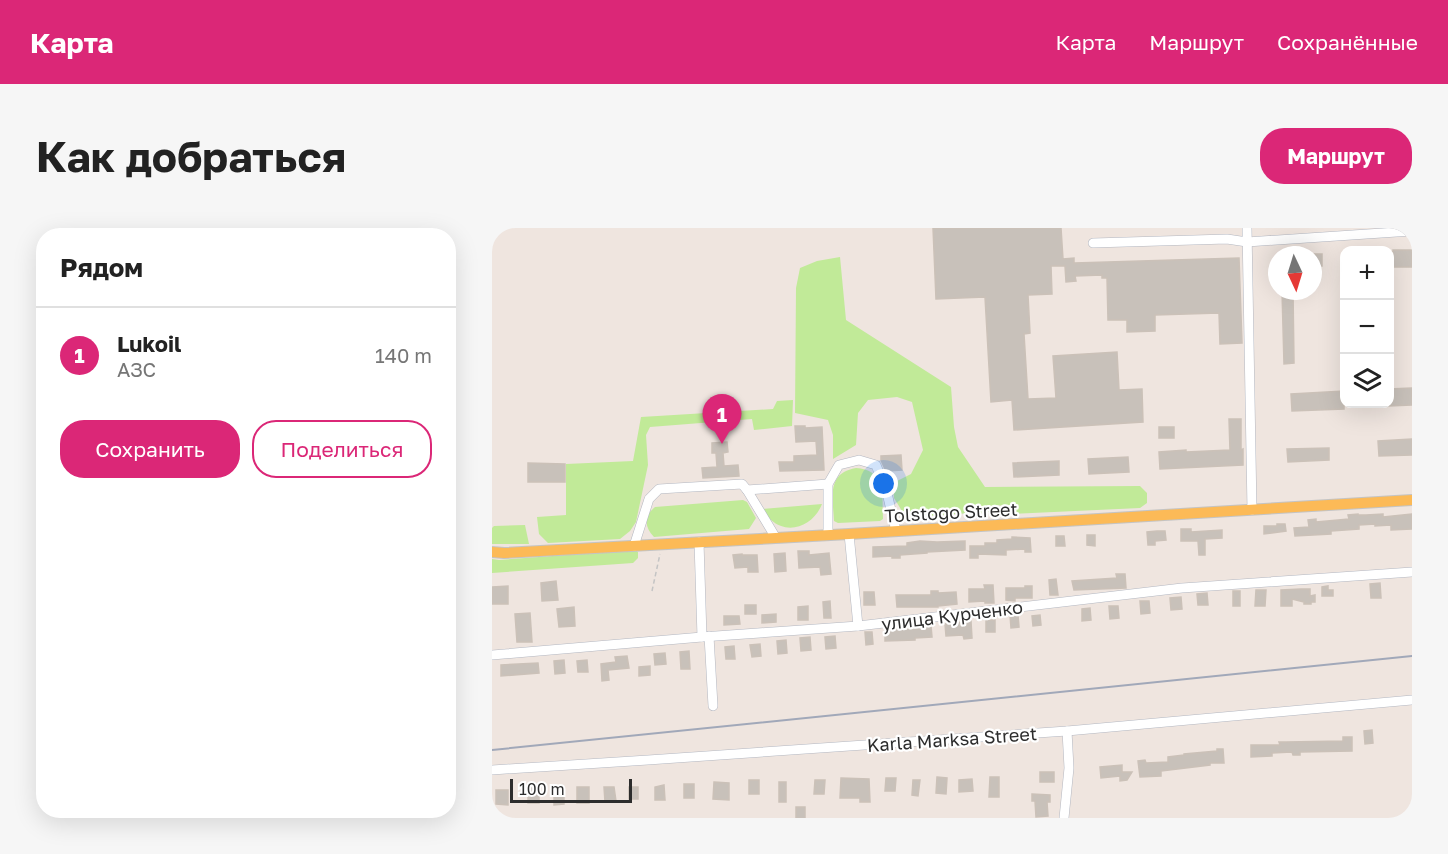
<!DOCTYPE html>
<html lang="ru">
<head>
<meta charset="utf-8">
<style>
  :root { --surface:#fff; --page:#f6f6f6; --text:#222; --muted:#767676; --line:#e0e0e0; --accent:#db2777 }
  body { margin:0; font-family:"Golos Text",sans-serif; background:var(--page); color:var(--text) }
  .controls { position:absolute; right:18px; top:18px; display:grid; overflow:hidden; border-radius:12px; box-shadow:0 6px 24px #0002 }
  .controls button { width:54px; height:54px; display:grid; place-items:center; padding:0; border:0; border-bottom:2px solid var(--line); background:var(--surface); color:var(--text); font:30px sans-serif }
  .compass { position:absolute; left:776px; top:18px; width:54px; height:54px; border-radius:50%; background:var(--surface); box-shadow:0 6px 24px #0002; rotate:176deg }
  .scale { position:absolute; left:18px; bottom:15px; width:122px; box-sizing:border-box; padding-left:6px; border:3px solid #2d2d2d; border-top:0; font-size:16px; line-height:21px; white-space:nowrap; color:#2d2d2d; -webkit-text-stroke:4px #fff; paint-order:stroke }
  .you { position:absolute; left:392px; top:256px; width:21px; height:21px; margin:-15px; border:4px solid #fff; border-radius:50%; background:#1a73e8; box-shadow:0 0 0 9px #1a73e833 }
  .badge { display:grid; place-items:center; width:39px; height:39px; border-radius:50%; background:var(--accent); color:#fff; font-size:20px; font-weight:700 }
  .pin { position:absolute; translate:-50% -50px; filter:drop-shadow(0 2px 3px #0008) }
  .pin::after { content:''; position:absolute; top:32px; width:21px; height:18px; background:inherit; clip-path:polygon(0 0,100% 0,50% 100%) }
  .list { margin:0; padding:0; list-style:none }
  h2 { display:flex; justify-content:space-between; align-items:center; height:78px; margin:0; padding:0 24px; font-size:26px }
  h2 small { font-size:20px; font-weight:400; color:var(--muted) }
  .list li { display:grid; grid-template-columns:39px 1fr auto; gap:18px; align-items:center; box-sizing:border-box; height:96px; padding:0 24px; border-top:2px solid var(--line) }
  .list b { display:block; font-size:22px; white-space:nowrap }
  .list p { margin:0; font-size:20px; white-space:nowrap; color:var(--muted) }
  .list em { font-size:20px; font-style:normal; color:var(--muted) }
  .actions { display:flex; gap:12px; padding:18px 24px }
  .actions a { flex:1; padding:14px 0; border:2px solid var(--accent); border-radius:24px; text-align:center; font-size:21px; color:var(--accent) }
  .actions .main { background:var(--accent); color:#fff }
  .icon { flex:none; width:33px; height:33px; fill:none; stroke:currentColor; stroke-width:2; stroke-linecap:round; stroke-linejoin:round }
  .map { position:relative; flex:none; width:920px; height:590px; overflow:hidden; border-radius:24px }
  header { display:flex; align-items:center; gap:36px; box-sizing:border-box; height:84px; padding:0 30px; background:var(--accent); color:#fff }
  header strong { font-size:28px }
  nav { display:flex; gap:33px; margin-inline-start:auto; font-size:21px }
  .intro { display:flex; align-items:center; justify-content:space-between; box-sizing:border-box; height:144px; padding:0 36px }
  h1 { margin:0; font-size:42px }
  .button { padding:15px 27px; border-radius:24px; background:var(--accent); color:#fff; font-size:21px; font-weight:700 }
  main { display:flex; gap:36px; padding:0 36px }
  aside { flex:1; background:var(--surface); border-radius:24px; box-shadow:0 6px 24px #0002 }
  .map>svg:first-child { display:block }
  .green { fill:#c1ea98 }
  .building { fill:#c8c1ba; stroke:#cbc1b8; stroke-width:1.5 }
  .lines { fill:none; stroke-linecap:round; stroke-linejoin:round }
  .minor-casing { stroke:#b3b7c1; stroke-width:10 }
  .major-casing { stroke:#c4c4c4; stroke-width:12 }
  .path { stroke:#c4c4c4; stroke-width:1.5; stroke-dasharray:4.5 3; stroke-linecap:butt }
  .minor { stroke:#fff; stroke-width:9 }
  .major { stroke:#fcba57; stroke-width:10 }
  .rail { stroke:#a1a8b9; stroke-width:2 }
  .labels { text-anchor:middle; dominant-baseline:central; stroke-width:4.5; stroke-linejoin:round; paint-order:stroke }
  .street-label { font-size:18px; fill:#2d2d2d; stroke:#fff }
</style>
</head>
<body>
<header>
<strong>Карта</strong>
<nav><a>Карта</a><a>Маршрут</a><a>Сохранённые</a></nav>
</header>
<div class="intro"><h1>Как добраться</h1><a class="button">Маршрут</a></div>
<main>
<aside>
<h2>Рядом<small></small></h2>
<ul class="list">
<li><span class="badge">1</span><div><b>Lukoil</b><p>АЗС</p></div><em>140 m</em></li>
</ul>
<div class="actions"><a class="main">Сохранить</a><a>Поделиться</a></div>
</aside>
<div class="map">
<svg width="920" height="590" viewBox="0 0 920 590">
  <rect width="100%" height="100%" fill="#efe5df"/>
  <!-- green -->
  <g class="green">
    <polygon points="348,29 354,92 459,159 462,199 466,219 493,259 648,258 655,265 655,275 648,280 521,286 515,279 506,277 497,284 432,288 410,283 402,270 401,255 419,246 431,222 420,174 405,169 376,172 366,185 364,217 341,231 341,207 336,192 303,185 304,60 308,40 325,33"/>
    <polygon points="301,172 300,198 262,202 260,191 158,199 154,207 156,237 144,294 138,303 128,311 56,315 47,306 45,289 74,287 74,236 141,233 149,189 281,181 285,173"/>
    <path d="M364 240C395 242 390 269 391 291L388 293 346 295 342 293C341 271 334 245 364 240Z"/>
    <path d="M251 272 255 274 264 290 257 301 162 309C152 299 152 288 163 279Z"/>
    <path d="M330 276C322 297 297 308 279 292 275 289 272 285 269 281Z"/>
    <polygon points="33,297 37,316 0,316 0,300 2,298"/>
    <polygon points="143,322 146,324 146,330 141,335 0,345 0,331 7,332"/>
  </g>
  <!-- building -->
  <g class="building">
    <polygon points="441,0 569,0 571,31 582,30 582,35 747,30 750,115 728,116 727,85 663,87 663,103 635,104 635,92 616,92 615,50 610,50 610,47 583,48 584,53 574,54 573,38 559,38 560,66 536,67 538,105 532,106 536,171 564,170 561,128 625,124 627,162 650,161 651,194 522,202 520,172 499,174 493,69 444,71"/>
    <polygon points="901,22 920,22 920,39 901,39 901,34 897,34 897,24 901,24"/>
    <rect x="821" y="26" width="9" height="12"/>
    <polygon points="790,63 801,63 802,135 792,136"/>
    <polygon points="920,160 920,177 897,178 897,161"/>
    <polygon points="852,163 852,181 800,183 799,166"/>
    <polygon points="737,191 749,191 749,222 751,221 751,237 668,241 667,224 694,222 694,224 738,222"/>
    <polygon points="303,198 313,198 313,200 330,199 332,242 288,243 287,234 302,234 302,228 325,227 324,213 304,214"/>
    <rect x="667" y="199" width="15" height="11"/>
    <polygon points="920,211 920,227 887,228 886,213"/>
    <polygon points="235,214 236,224 231,225 232,238 246,237 247,248 211,250 210,240 225,239 224,225 220,225 220,215"/>
    <polygon points="837,220 837,232 796,234 795,221"/>
    <polygon points="409,227 410,242 394,243 389,232 389,228"/>
    <polygon points="636,229 637,244 597,246 596,231"/>
    <polygon points="567,233 567,247 522,249 521,235"/>
    <polygon points="36,235 73,236 73,254 36,254"/>
    <polygon points="866,286 866,287 874,287 891,286 891,289 920,286 920,301 899,302 899,297 883,298 883,296 867,297 867,301 839,303 839,306 803,308 802,300 817,299 816,292 824,291 824,294 857,291 856,287"/>
    <polygon points="785,296 793,296 794,303 772,306 772,298 785,298"/>
    <polygon points="689,301 699,301 699,304 730,302 730,310 713,311 713,327 707,327 706,313 689,313"/>
    <polygon points="665,303 673,303 674,312 663,313 663,317 656,317 655,304"/>
    <polygon points="595,307 603,307 603,318 595,317"/>
    <polygon points="564,308 572,308 573,318 564,318"/>
    <polygon points="520,309 538,310 539,324 533,324 533,321 514,322 514,327 486,326 486,330 478,330 478,318 493,318 493,315 505,315 505,312 520,311"/>
    <polygon points="428,313 445,314 473,313 473,322 435,324 435,325 408,327 408,330 400,330 400,328 381,329 381,319 415,318 415,315"/>
    <polygon points="306,323 317,323 317,327 337,325 339,346 329,347 328,339 307,340"/>
    <polygon points="293,325 294,343 283,344 282,326"/>
    <polygon points="250,326 250,327 265,327 266,344 256,344 256,339 243,340 241,327"/>
    <polygon points="624,346 633,346 634,360 582,362 580,353 625,350"/>
    <polygon points="564,351 566,367 558,367 557,352"/>
    <polygon points="64,353 66,372 50,373 49,355"/>
    <polygon points="888,355 889,370 879,370 878,356"/>
    <polygon points="492,357 501,357 502,375 493,375 493,373 477,374 477,361 493,361"/>
    <polygon points="16,358 16,376 0,376 0,359"/>
    <polygon points="533,358 540,358 540,370 523,370 523,373 514,372 514,360 533,360"/>
    <polygon points="836,358 836,362 841,362 841,368 830,368 830,359"/>
    <polygon points="809,361 818,361 818,368 823,367 823,374 819,374 819,376 812,376 812,374 800,371 800,378 789,378 789,362"/>
    <polygon points="764,362 774,362 773,378 763,378"/>
    <polygon points="439,363 446,363 446,365 464,364 465,376 446,378 446,379 405,379 404,367 439,367"/>
    <rect x="741" y="363" width="7" height="15"/>
    <polygon points="372,364 382,364 383,377 372,377"/>
    <polygon points="715,365 716,377 706,377 705,366"/>
    <polygon points="689,369 690,381 679,382 678,370"/>
    <polygon points="338,373 339,390 332,390 331,374"/>
    <polygon points="648,373 657,373 658,385 649,386"/>
    <rect x="253" y="377" width="11" height="9"/>
    <polygon points="316,378 316,392 306,392 306,379"/>
    <polygon points="617,378 626,378 627,390 618,391"/>
    <polygon points="82,379 83,398 67,399 65,381"/>
    <polygon points="598,380 599,392 590,393 590,381"/>
    <polygon points="38,385 40,414 25,414 23,386"/>
    <polygon points="284,386 284,394 270,395 270,387"/>
    <polygon points="518,387 526,387 527,399 519,400"/>
    <polygon points="548,387 549,397 541,398 540,388"/>
    <polygon points="232,388 247,388 248,396 232,397"/>
    <rect x="494" y="392" width="9" height="12"/>
    <polygon points="479,393 480,410 472,411 471,407 454,408 453,396"/>
    <polygon points="439,398 440,409 423,410 423,412 393,413 393,402"/>
    <polygon points="373,404 380,404 381,416 374,417"/>
    <polygon points="343,408 344,420 334,421 333,409"/>
    <polygon points="318,409 319,422 309,423 308,410"/>
    <polygon points="294,412 295,425 286,426 285,413"/>
    <polygon points="268,416 269,428 260,429 258,417"/>
    <polygon points="242,418 243,431 234,431 233,419"/>
    <polygon points="197,423 198,441 189,441 188,424"/>
    <polygon points="173,425 174,436 163,437 162,426"/>
    <polygon points="135,428 137,440 116,442 117,452 110,453 109,436 124,434 123,429"/>
    <polygon points="72,432 73,445 63,446 62,433"/>
    <polygon points="95,432 96,444 86,444 85,433"/>
    <polygon points="46,435 47,445 9,448 9,437"/>
    <polygon points="158,438 158,447 147,448 147,439"/>
    <polygon points="880,502 881,515 873,516 872,503"/>
    <polygon points="851,509 860,509 860,523 808,524 808,527 801,527 800,524 780,525 780,528 759,529 759,517 788,517 787,514 794,514 851,513"/>
    <polygon points="725,521 731,521 732,535 718,535 718,537 669,543 669,548 648,549 646,533 653,532 654,535 676,534 676,529 692,527 692,526 725,523"/>
    <polygon points="630,537 630,544 640,544 635,552 628,553 628,548 609,550 608,539"/>
    <rect x="548" y="544" width="14" height="10"/>
    <polygon points="445,549 455,550 454,566 444,565"/>
    <polygon points="498,549 507,549 507,569 497,569"/>
    <polygon points="349,550 377,551 378,574 368,574 368,570 348,570"/>
    <polygon points="394,550 404,550 403,563 393,563"/>
    <polygon points="480,551 481,563 467,564 467,552"/>
    <rect x="257" y="552" width="10" height="14"/>
    <polygon points="323,552 333,552 332,566 322,566"/>
    <polygon points="421,552 428,552 426,568 420,567"/>
    <polygon points="222,554 237,555 237,572 221,571"/>
    <rect x="287" y="554" width="7" height="20"/>
    <rect x="192" y="556" width="10" height="14"/>
    <polygon points="172,557 173,572 163,572 163,559"/>
    <rect x="85" y="559" width="12" height="16"/>
    <polygon points="112,559 122,559 124,573 113,574"/>
    <rect x="137" y="559" width="9" height="12"/>
    <rect x="36" y="560" width="11" height="15"/>
    <polygon points="62,561 72,561 72,576 62,577"/>
    <polygon points="4,562 16,562 16,577 4,576"/>
    <polygon points="540,566 558,567 558,574 555,574 556,588 544,589 543,573 540,573"/>
    <rect x="304" y="579" width="9" height="11"/>
  </g>
  <g class="lines">
    <!-- minor casing -->
    <g class="minor-casing">
      <g id="minor">
        <polyline points="755,0 760,282"/>
        <polyline points="601,15 735,11 755,14 920,3"/>
        <polyline points="255,262 336,256"/>
        <polyline points="357,306 366,398"/>
        <polyline points="336,307 336,256 347,237 367,232 384,237 395,265 404,303"/>
        <polyline points="207,314 210,409"/>
        <polyline points="142,318 157,271 167,261 250,256 255,262 284,310"/>
        <polyline points="217,408 221,478"/>
        <polyline points="0,427 210,409 366,398 690,360 920,344"/>
        <polyline points="0,542 156,532 575,503 920,472"/>
        <polyline points="572,590 577,540 575,503"/>
      </g>
    </g>
    <!-- major casing -->
    <g class="major-casing">
      <polyline id="major" points="0,324 12,325 357,306 920,272"/>
    </g>
    <!-- path -->
    <polyline class="path" points="160,363 168,326"/>
    <!-- minor -->
    <use href="#minor" class="minor"/>
    <!-- major -->
    <use href="#major" class="major"/>
    <!-- rail -->
    <polyline class="rail" points="0,522 920,428"/>
  </g>
  <g class="labels">
    <!-- street labels -->
    <g class="street-label">
      <text transform="translate(459 284) rotate(-3)">Tolstogo Street</text>
      <text transform="translate(460 387) rotate(-7)">улица Курченко</text>
      <text transform="translate(460 511) rotate(-4)">Karla Marksa Street</text>
    </g>
  </g>
</svg>
<div class="controls">
<button>+</button>
<button>−</button>
<button><svg class="icon" aria-label="layers" viewBox="0 0 24 24"><path d="M12 4l9 5-9 5-9-5zM3 14l9 5 9-5"/></svg></button>
</div>
<svg class="compass" viewBox="-18 -18 36 36"><path d="M0-13l5 13h-10z" fill="#e53935"/><path d="M0 13l5-13h-10z" fill="#767676"/></svg>
<div class="scale">100 m</div>
<div class="you"></div>
<div class="pin badge" style="left:230px;top:216px">1</div>
</div>
</main>
</body>
</html>
